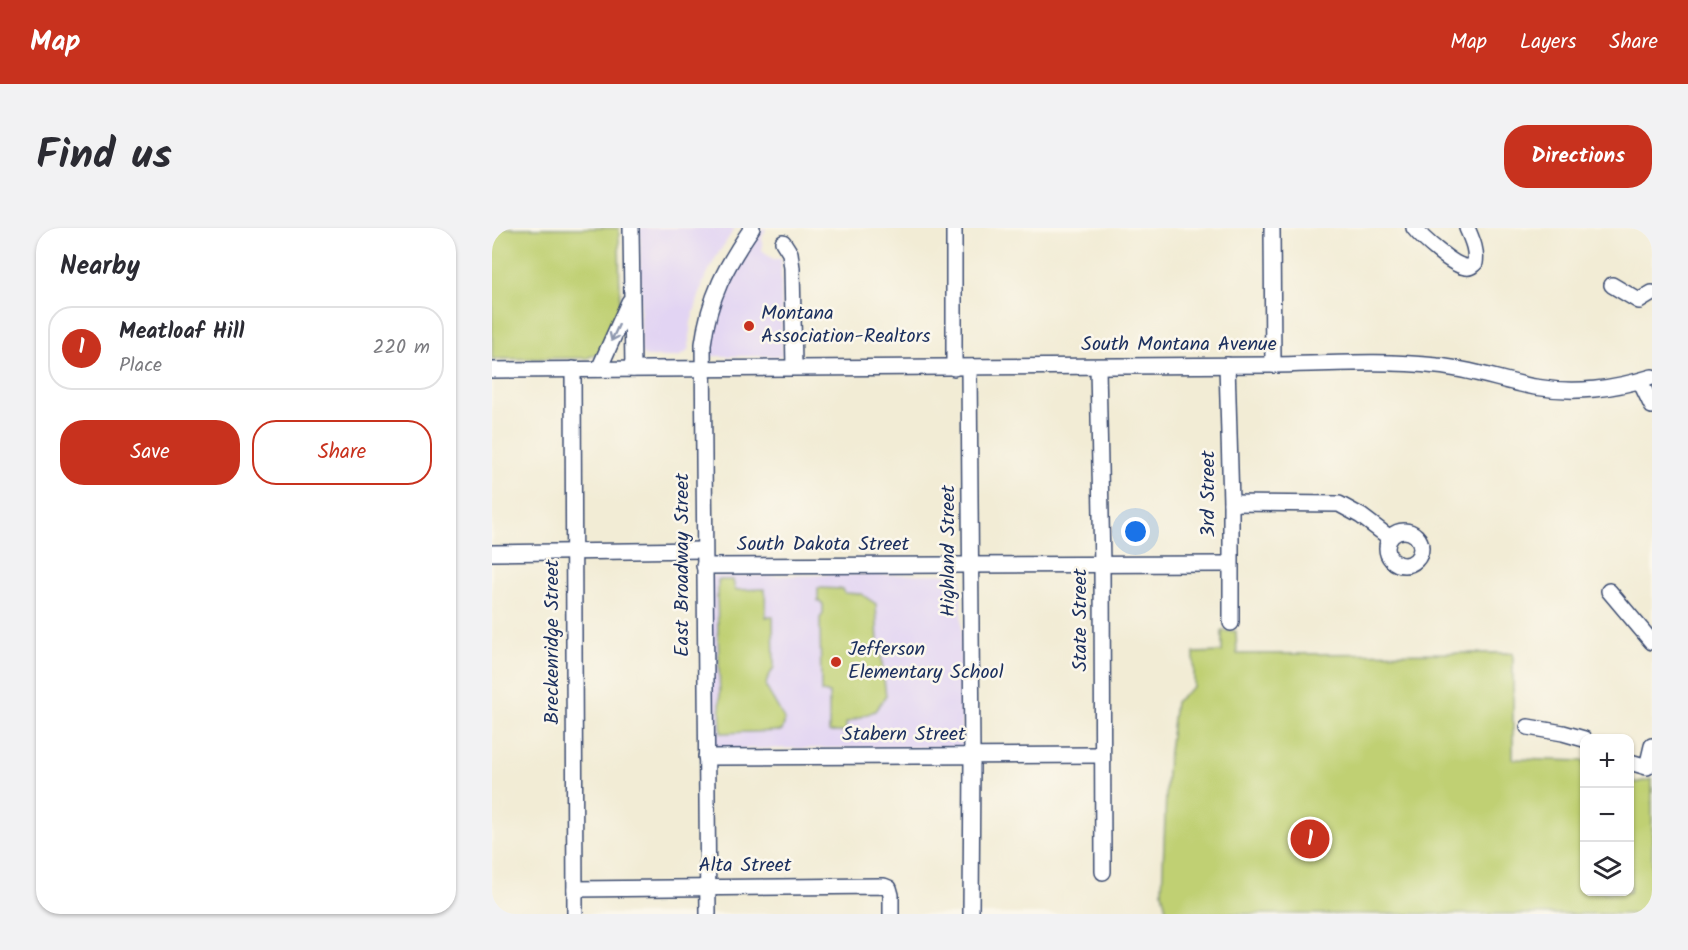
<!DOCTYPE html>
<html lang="en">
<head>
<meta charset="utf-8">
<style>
  :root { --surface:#fff; --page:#f2f2f3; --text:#2b2b33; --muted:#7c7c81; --line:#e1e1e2; --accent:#c8321e }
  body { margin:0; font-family:Kalam,sans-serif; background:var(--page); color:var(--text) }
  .controls { position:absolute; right:18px; bottom:18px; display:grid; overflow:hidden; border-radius:12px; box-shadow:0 2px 4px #0004 }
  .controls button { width:54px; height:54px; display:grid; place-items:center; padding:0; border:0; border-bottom:2px solid var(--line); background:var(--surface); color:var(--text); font:30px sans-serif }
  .you { position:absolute; left:644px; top:304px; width:21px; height:21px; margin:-15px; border:4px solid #fff; border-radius:50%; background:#1a73e8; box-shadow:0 0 0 9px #1a73e833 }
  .badge { display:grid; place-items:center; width:39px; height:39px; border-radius:50%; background:var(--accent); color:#fff; font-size:20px; font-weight:700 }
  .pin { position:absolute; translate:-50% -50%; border:3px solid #fff; box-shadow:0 2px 6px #0006 }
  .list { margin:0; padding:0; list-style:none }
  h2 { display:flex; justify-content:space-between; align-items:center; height:78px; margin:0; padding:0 24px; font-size:26px }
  h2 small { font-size:20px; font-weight:400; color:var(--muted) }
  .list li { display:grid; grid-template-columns:39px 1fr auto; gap:18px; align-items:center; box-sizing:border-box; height:84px; margin:0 12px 12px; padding:0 12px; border:2px solid var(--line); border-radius:24px }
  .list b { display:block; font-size:22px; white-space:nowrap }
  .list p { margin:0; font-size:20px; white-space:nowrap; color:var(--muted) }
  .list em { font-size:20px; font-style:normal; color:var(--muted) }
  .actions { display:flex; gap:12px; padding:18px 24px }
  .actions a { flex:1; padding:14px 0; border:2px solid var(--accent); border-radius:24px; text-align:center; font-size:21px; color:var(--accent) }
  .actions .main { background:var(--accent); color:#fff }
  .icon { flex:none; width:33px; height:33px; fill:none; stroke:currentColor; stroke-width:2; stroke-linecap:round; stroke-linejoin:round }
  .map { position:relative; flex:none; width:1160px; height:686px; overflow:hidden; border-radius:24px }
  header { display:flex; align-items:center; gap:36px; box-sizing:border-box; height:84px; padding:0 30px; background:var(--accent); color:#fff }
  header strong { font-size:28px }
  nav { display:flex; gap:33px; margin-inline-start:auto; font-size:21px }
  .intro { display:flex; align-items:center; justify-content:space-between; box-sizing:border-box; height:144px; padding:0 36px }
  h1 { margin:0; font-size:42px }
  .button { padding:15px 27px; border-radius:24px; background:var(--accent); color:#fff; font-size:21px; font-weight:700 }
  main { display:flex; gap:36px; padding:0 36px }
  aside { flex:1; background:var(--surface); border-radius:24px; box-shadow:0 2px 4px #0004 }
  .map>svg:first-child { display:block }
  .built { fill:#e2d4f3 }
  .green { fill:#c0d073; stroke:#6e8068; stroke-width:1.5 }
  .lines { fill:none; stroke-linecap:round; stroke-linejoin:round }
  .minor-casing { stroke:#3b4b70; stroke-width:18 }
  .minor { stroke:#fff; stroke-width:15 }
  .oneway { stroke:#8d97ae }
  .poi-dot { fill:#c8321e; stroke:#fbf7ec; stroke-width:2 }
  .labels { text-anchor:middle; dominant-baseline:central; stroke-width:5; stroke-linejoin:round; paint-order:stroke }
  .poi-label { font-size:20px; fill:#1b2f5e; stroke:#fbf7ec; text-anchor:start }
  .street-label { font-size:20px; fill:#1b2f5e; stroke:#fbf7ec }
</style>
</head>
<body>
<header>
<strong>Map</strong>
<nav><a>Map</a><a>Layers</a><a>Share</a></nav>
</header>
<div class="intro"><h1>Find us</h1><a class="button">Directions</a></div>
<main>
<aside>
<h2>Nearby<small></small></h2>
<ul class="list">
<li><span class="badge">1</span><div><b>Meatloaf Hill</b><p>Place</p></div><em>220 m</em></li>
</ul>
<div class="actions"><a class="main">Save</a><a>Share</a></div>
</aside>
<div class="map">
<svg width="1160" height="686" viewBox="0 0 1160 686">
  <rect width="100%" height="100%" fill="#fbf7ec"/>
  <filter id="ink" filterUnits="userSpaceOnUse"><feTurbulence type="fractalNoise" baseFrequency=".0167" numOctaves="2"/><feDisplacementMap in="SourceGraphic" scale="12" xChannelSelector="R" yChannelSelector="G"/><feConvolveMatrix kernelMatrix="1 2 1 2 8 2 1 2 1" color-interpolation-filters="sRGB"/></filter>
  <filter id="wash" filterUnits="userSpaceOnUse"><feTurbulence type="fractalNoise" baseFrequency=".008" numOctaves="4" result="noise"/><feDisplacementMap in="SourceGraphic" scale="24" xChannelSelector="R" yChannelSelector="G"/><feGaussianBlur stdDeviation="1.35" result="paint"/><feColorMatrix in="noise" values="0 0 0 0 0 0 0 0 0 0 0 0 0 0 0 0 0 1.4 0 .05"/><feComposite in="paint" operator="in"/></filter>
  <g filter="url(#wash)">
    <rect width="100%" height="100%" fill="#f2ecd5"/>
    <!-- built -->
    <g class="built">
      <polygon points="148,0 243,0 224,29 212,52 199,94 196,123 186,129 154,129 149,125"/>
      <polygon points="271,0 274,1 270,9 270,22 281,31 289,31 290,128 219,128 222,92 228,72 237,51"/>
      <polygon points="469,346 470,519 219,521 218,348"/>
    </g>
    <!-- green -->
    <g class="green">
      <polygon points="0,0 127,0 128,85 110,124 95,130 0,131"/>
      <polygon points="226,352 241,352 243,362 273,361 274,389 281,389 282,439 275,452 274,459 293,492 290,503 229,505 225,368 226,367"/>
      <polygon points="326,360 351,361 353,365 369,366 384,376 386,414 388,418 394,468 383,483 354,495 354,504 337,504 337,465 329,464 328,390 331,386 331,376 326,373"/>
      <polygon points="730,403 744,403 745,426 1021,425 1021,531 1092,533 1092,664 1138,664 1138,539 1142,555 1160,551 1160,686 675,686 670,664 675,541 683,474 702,458 702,425 730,424"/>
    </g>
  </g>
  <g filter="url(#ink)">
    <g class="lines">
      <!-- minor casing -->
      <g class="minor-casing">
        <g id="minor">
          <polyline points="139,0 141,141"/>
          <polyline points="780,0 781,137"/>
          <path d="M922 0C930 10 961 38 974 39 979 40 979 38 983 35 985 22 980 12 975 0"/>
          <polyline points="291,14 298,25 300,40 302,139"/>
          <polyline points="1120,57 1147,73 1160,65"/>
          <polyline points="735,137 739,275 739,395"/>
          <polyline points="606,139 610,337 611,644"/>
          <polyline points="462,140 462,0"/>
          <polyline points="477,140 480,528 479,686"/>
          <polyline points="81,141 83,686"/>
          <polyline points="107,141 137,74"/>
          <path d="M0 142 781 137C836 136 891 132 945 138 979 141 1010 153 1043 159 1084 166 1121 161 1160 149"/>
          <polyline points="1148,153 1160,178"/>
          <polyline points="739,275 847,276 869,288 898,310"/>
          <circle cx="912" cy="320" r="17"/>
          <polyline points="0,325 212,322"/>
          <polyline points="212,338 738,336"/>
          <polyline points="1117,363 1160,414"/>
          <polyline points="1036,499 1071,505 1092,511"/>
          <polyline points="214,529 610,527"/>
          <polyline points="1138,534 1155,539 1160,518"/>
          <polyline points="83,661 392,658 397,660 399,667 399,686"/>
          <path d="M216 686 211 116C217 69 234 38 260 0"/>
        </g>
      </g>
      <!-- minor -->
      <use href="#minor" class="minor"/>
    </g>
    <!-- one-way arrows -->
    <defs><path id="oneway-shaft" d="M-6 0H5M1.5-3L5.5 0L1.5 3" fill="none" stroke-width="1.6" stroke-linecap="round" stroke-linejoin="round" transform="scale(1.5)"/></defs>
    <use class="oneway" href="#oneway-shaft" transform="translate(123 105) rotate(115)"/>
  </g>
  <!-- markers -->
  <g class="poi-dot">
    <circle cx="257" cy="98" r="6"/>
    <circle cx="344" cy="434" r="6"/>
  </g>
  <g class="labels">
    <!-- poi labels -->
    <g class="poi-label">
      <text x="269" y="86">Montana<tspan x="269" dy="23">Association-Realtors</tspan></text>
      <text x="356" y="422">Jefferson<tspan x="356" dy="23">Elementary School</tspan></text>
    </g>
    <!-- street labels -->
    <g class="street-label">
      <text x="687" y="117">South Montana Avenue</text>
      <text transform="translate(717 266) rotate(-90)">3rd Street</text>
      <text x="331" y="317">South Dakota Street</text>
      <text transform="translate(457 323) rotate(-90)">Highland Street</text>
      <text transform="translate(191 337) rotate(-90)">East Broadway Street</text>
      <text transform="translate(589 392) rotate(-90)">State Street</text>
      <text transform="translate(61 414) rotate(-90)">Breckenridge Street</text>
      <text x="412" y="507">Stabern Street</text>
      <text x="253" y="638">Alta Street</text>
    </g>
  </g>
</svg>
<div class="controls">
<button>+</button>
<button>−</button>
<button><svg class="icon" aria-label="layers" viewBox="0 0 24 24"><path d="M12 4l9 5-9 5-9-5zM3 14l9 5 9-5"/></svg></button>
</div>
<div class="you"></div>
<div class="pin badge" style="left:818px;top:611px">1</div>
</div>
</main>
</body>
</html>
